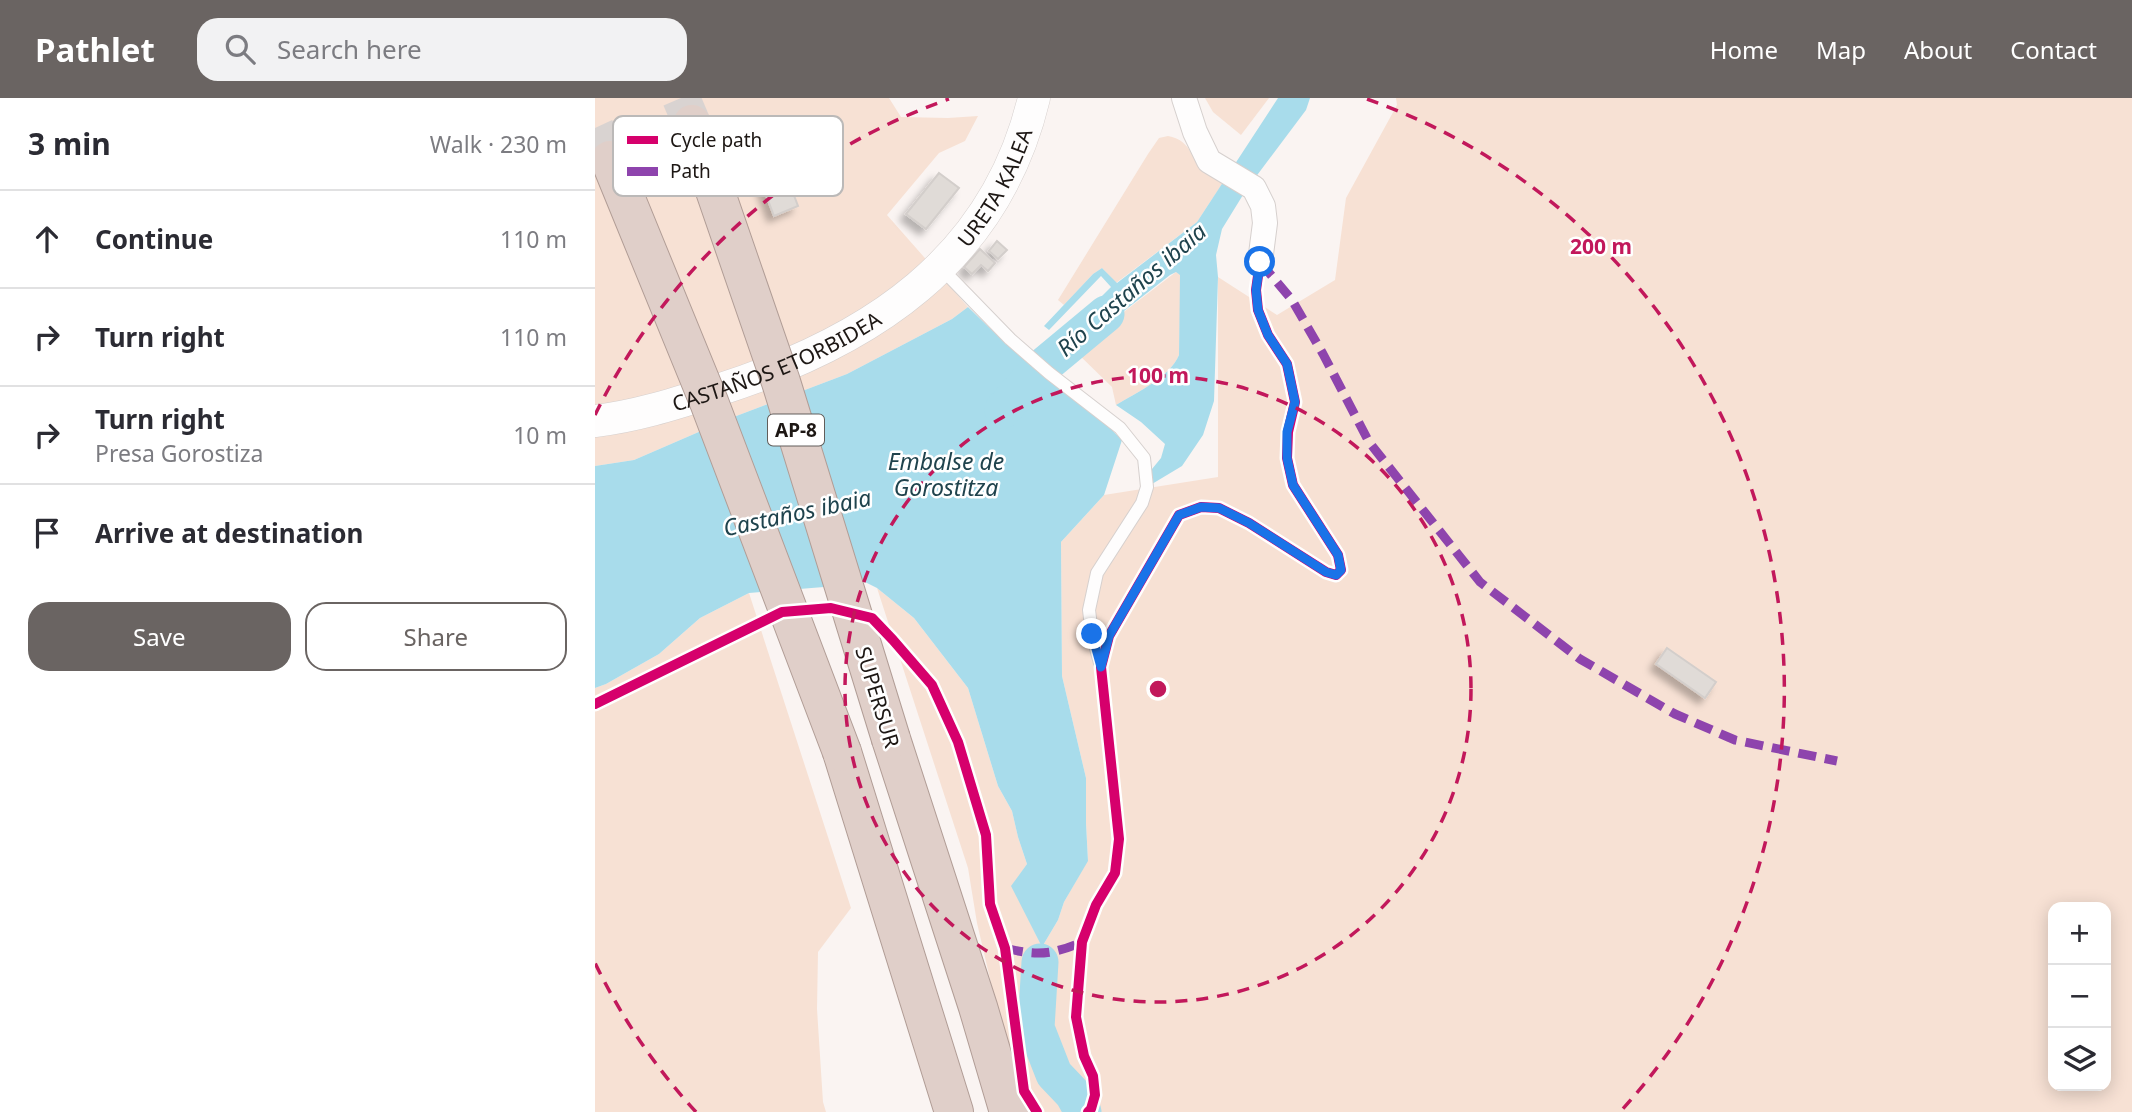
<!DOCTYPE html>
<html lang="en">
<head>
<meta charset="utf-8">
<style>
  :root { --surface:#fff; --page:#f2f2f3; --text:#2b2b33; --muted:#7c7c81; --line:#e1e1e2; --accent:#6a6462 }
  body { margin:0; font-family:"Noto Sans",sans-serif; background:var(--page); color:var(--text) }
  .controls { position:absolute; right:21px; bottom:21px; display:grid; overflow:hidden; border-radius:14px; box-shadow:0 4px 18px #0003 }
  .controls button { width:63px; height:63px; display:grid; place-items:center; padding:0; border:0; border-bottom:2px solid var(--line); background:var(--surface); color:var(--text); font:35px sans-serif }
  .stop { position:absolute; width:21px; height:21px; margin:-16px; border:5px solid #1a73e8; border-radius:50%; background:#fff }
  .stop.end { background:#1a73e8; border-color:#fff; box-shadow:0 2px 7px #0008 }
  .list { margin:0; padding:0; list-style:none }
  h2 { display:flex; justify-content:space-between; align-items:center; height:91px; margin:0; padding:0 28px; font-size:30px }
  h2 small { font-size:23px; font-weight:400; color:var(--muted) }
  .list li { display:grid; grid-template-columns:46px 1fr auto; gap:21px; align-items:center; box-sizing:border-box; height:98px; padding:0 28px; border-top:2px solid var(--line) }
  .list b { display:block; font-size:26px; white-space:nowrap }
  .list p { margin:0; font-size:23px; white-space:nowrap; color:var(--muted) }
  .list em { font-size:23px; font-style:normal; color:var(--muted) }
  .actions { display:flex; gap:14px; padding:21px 28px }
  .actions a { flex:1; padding:16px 0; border:2px solid var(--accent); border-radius:21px; text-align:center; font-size:24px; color:var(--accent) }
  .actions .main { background:var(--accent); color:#fff }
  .icon { flex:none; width:38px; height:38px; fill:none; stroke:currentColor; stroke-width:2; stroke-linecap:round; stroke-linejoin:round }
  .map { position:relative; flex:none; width:1537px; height:1014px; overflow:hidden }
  header { display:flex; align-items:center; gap:42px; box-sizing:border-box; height:98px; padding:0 35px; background:var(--accent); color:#fff }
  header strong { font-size:33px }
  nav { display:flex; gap:38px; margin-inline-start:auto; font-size:24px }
  .search { width:490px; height:63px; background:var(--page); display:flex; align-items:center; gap:18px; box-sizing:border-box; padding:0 24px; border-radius:21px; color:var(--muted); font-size:26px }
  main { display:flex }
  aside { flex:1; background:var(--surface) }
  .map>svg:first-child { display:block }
  .green { fill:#f7e1d4; fill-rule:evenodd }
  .water { fill:#a8dceb }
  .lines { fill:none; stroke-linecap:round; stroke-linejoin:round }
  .river { stroke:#a8dceb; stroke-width:37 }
  .building { fill:#e0dbd7; stroke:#d3cecb; stroke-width:2; filter:url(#shadow) }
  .motorway-tunnel { stroke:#d9d3d1; stroke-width:38; stroke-dasharray:38 19; stroke-linecap:butt }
  .service-casing { stroke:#d6d0ce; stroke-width:14 }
  .minor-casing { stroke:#d6d0ce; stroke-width:26 }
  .tertiary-casing { stroke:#d6d0ce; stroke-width:33 }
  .motorway-casing { stroke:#b19d96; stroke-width:40 }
  .service { stroke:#fefdfd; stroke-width:12 }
  .minor { stroke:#fefdfd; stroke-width:24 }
  .tertiary { stroke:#fefdfd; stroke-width:32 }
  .motorway { stroke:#e0cfc9; stroke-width:38 }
  .motorway-bridge-casing { stroke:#b19d96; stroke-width:40; stroke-linecap:butt }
  .motorway-bridge { stroke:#e0cfc9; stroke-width:38 }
  .quiet { stroke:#8e44ad; stroke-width:9; stroke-dasharray:18 9; stroke-linecap:butt }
  .cycleway-casing { stroke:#fff; stroke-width:15 }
  .cycleway { stroke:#d6006c; stroke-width:10 }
  .route { stroke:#1a73e8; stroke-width:9 }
  .ring { fill:none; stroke:#c2185b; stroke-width:3.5; stroke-dasharray:12 9 }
  .labels { text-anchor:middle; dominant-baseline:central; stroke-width:5; stroke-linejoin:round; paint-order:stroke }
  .shield { fill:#fff; stroke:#615d5a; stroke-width:2 }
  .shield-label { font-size:19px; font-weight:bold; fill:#1d1714 }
  .street-label { font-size:21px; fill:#1d1714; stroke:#fff }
  .water-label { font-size:23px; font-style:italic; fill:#1f434d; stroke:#fff }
  .key { fill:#fff; stroke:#bbb9b8; stroke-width:2 }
  .key-label { font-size:19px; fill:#1d1714 }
  .centre { fill:#c2185b; stroke:#fff; stroke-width:3.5 }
  .ring-label { font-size:21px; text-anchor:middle; font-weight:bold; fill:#c2185b; stroke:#fff; stroke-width:5; stroke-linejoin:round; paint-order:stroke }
</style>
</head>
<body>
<header>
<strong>Pathlet</strong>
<div class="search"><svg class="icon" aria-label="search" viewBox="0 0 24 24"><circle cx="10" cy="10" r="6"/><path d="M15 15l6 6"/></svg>Search here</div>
<nav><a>Home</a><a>Map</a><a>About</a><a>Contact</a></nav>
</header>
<main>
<aside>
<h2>3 min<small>Walk · 230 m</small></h2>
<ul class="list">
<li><svg class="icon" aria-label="ahead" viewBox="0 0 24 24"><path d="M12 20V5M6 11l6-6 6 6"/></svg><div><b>Continue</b></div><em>110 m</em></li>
<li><svg class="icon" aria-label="right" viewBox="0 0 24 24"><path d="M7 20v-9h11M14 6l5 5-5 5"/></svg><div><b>Turn right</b></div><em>110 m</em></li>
<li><svg class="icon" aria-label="right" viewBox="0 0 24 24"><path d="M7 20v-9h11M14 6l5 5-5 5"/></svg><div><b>Turn right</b><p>Presa Gorostiza</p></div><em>10 m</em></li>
<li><svg class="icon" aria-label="arrive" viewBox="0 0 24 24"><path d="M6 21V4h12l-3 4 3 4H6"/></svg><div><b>Arrive at destination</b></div></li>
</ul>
<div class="actions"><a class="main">Save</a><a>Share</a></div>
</aside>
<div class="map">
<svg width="1537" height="1014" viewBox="0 0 1537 1014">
  <defs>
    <filter id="shadow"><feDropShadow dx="-6" dy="6" stdDeviation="3.5" flood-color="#0004"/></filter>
  </defs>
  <rect width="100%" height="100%" fill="#faf4f2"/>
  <!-- green -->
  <g class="green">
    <polygon points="0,0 294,0 306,19 353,20 383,18 370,43 344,55 292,117 373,209 357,221 252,276 136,320 39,362 0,368"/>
    <polygon points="610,0 674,0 646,37 618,14"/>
    <path d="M801 0H1537V1014H426L382 825 373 770 282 490 319 520 373 590 403 688 417 713 423 739 432 766 417 788 447 849 463 822 469 804 493 762 491 725V680L467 578 466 444 509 397 623 379V179L682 217 740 182 751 100 802 7ZM1458 809H1511V988H1458Z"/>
    <path d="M573 38C597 43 594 59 609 71 615 76 623 79 629 83L602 124 521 185 507 170 498 176 469 207 463 202 553 56 564 40Z"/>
    <path d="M581 174 586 177 584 257C575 279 541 295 521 307L517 289 479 252Z"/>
    <polygon points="154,495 256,810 223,854 222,911 228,1004 231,1014 0,1014 0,590 11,586 64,556 105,520"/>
  </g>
  <!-- water -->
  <g class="water">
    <path d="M683 0H715L711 12 651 92 627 131 621 157 623 179 619 303 608 337 587 368 552 389 551 372 557 371 566 360 570 346 546 324 521 307C541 295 575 279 584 257L585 177 581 174 575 177 479 252 465 240 516 189 506 178 454 232 449 228 498 176 507 170 522 185 602 124Z"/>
    <polygon points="373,209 408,243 433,265 440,275 454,283 514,329 527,342 509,397 466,444 467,578 491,680 491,725 493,763 469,804 463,822 447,849 416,788 432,766 423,739 417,713 403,688 373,590 319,520 282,490 250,474 229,489 154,495 105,520 64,556 11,586 0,590 0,368 39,362 136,320 252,276 357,221"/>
  </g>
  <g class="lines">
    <!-- river -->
    <g class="river">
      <polyline points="408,312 440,275 511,216"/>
      <polyline points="445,864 441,930 459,976 478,996 488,1014"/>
    </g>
  </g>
  <!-- building -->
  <g class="building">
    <polygon points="183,56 203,108 179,118 159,65"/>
    <polygon points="344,75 364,90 331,131 311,116"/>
    <polygon points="402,143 412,152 403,161 394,153"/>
    <polygon points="385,151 400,165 393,173 386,167 377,176 369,169"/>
    <polygon points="1072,550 1121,584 1110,600 1061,566"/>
  </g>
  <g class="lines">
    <!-- motorway-tunnel -->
    <g class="motorway-tunnel">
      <polyline points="86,0 97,26"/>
      <polyline points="0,30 15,62"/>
    </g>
    <!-- service casing -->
    <g class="service-casing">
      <polyline id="service" points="346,170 415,241 454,275 525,330 549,360 552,389 547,405 502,475 494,512 497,536 506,569"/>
    </g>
    <!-- minor casing -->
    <g class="minor-casing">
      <polyline id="minor" points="589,0 600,34 614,63 659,90 668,108 670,125 665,164"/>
    </g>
    <!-- tertiary casing -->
    <g class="tertiary-casing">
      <g id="tertiary">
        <path id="s1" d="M0 323C43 318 82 305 123 292 274 244 400 163 439 0"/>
      </g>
    </g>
    <!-- motorway casing -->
    <g class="motorway-casing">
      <g id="motorway">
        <polyline points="296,641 383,909 414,1014"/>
        <polyline points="247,654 359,1014"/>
      </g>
    </g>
    <!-- service -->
    <use href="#service" class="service"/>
    <!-- minor -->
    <use href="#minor" class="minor"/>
    <!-- tertiary -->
    <use href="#tertiary" class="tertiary"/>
    <!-- motorway -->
    <use href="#motorway" class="motorway"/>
    <!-- motorway-bridge casing -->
    <g class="motorway-bridge-casing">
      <g id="motorway-bridge">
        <polyline points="97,26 186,284 296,641"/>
        <polyline points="15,62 114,304 247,654"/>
      </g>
    </g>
    <!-- motorway-bridge -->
    <use href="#motorway-bridge" class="motorway-bridge"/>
    <!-- quiet -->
    <g class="quiet">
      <polyline points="665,164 697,202 728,256 774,344 885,484 985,561 1080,616 1140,642 1242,663"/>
      <path d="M410 850C441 858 457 857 487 844"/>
    </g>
    <!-- cycleway casing -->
    <g class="cycleway-casing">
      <g id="cycleway">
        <polyline points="0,606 187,514 236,510 277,520 298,542 337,587 363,644 391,737 395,806 410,850 429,993 442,1014"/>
        <polyline points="493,1014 496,1011 500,997 498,978 489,958 481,919 487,844 501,807 520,775 524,741 506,569 514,538 584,417 606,409 624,410 654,425 731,474 741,477 746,472 743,457 698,387 692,360 693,334 700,304 692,266 673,237 663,212 661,192 665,164"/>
      </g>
    </g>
    <!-- cycleway -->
    <use href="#cycleway" class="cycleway"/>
  </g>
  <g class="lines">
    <!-- route -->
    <polyline class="route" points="497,536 506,569 514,538 584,417 606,409 624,410 654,425 731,474 741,477 746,472 743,457 698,387 692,360 692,334 700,304 692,266 673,237 663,212 661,192 665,164"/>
  </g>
  <!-- distance rings -->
  <g class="ring">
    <circle cx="563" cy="591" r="313"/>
    <path d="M101 1014A626 626 0 0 1 0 865M0 317A626 626 0 0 1 354 1M772 1A626 626 0 0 1 1025 1014"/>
  </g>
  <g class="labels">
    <!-- shield labels -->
    <rect class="shield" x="173" y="316.5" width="56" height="31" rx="5"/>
    <g class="shield-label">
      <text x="201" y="332">AP-8</text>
    </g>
    <!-- street labels -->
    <g class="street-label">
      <text stroke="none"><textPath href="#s1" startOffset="481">URETA KALEA</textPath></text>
      <text stroke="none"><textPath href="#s1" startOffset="192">CASTAÑOS ETORBIDEA</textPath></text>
      <text transform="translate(283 599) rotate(73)">SUPERSUR</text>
    </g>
    <!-- water labels -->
    <g class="water-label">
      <text transform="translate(536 191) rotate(-41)">Río Castaños ibaia</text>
      <text x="351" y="363">Embalse de<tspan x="351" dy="26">Gorostitza</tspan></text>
      <text transform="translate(202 414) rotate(-12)">Castaños ibaia</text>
    </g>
  </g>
  <!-- legend -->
  <rect x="18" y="18" width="230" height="80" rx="10" class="key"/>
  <rect x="32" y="38" width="31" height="8" fill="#d6006c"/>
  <rect x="32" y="69" width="31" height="9" fill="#8e44ad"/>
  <g class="key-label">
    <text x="75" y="49">Cycle path</text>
    <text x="75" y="80">Path</text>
  </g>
  <circle cx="563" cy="591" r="10" class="centre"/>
  <g class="ring-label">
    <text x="1006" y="156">200 m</text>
    <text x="563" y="285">100 m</text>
  </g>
</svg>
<div class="controls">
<button>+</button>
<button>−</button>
<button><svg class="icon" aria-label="layers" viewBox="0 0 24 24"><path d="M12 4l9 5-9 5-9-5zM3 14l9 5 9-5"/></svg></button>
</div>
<div class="stop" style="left:665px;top:164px"></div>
<div class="stop end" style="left:497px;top:536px"></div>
</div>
</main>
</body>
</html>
